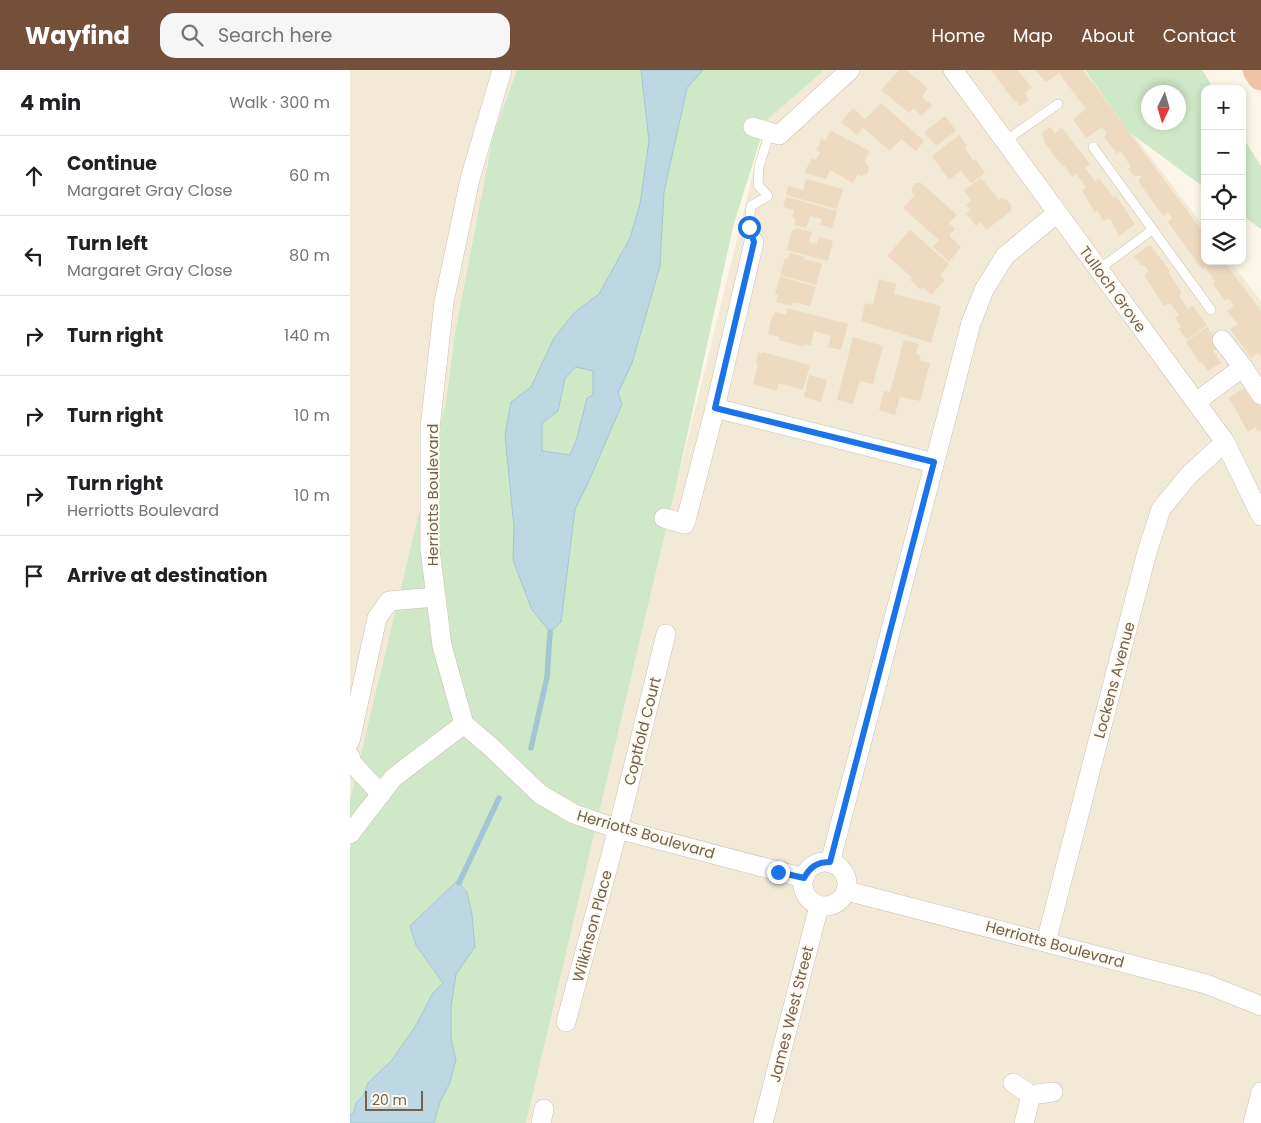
<!DOCTYPE html>
<html lang="en">
<head>
<meta charset="utf-8">
<style>
  :root { --surface:#fff; --page:#f6f6f6; --text:#202124; --muted:#757577; --line:#e0e0e0; --accent:#74503b }
  body { margin:0; font-family:Poppins,sans-serif; background:var(--page); color:var(--text) }
  .controls { position:absolute; right:15px; top:15px; display:grid; overflow:hidden; border-radius:10px; box-shadow:0 2px 8px #0003 }
  .controls button { width:45px; height:45px; display:grid; place-items:center; padding:0; border:0; border-bottom:1px solid var(--line); background:var(--surface); color:var(--text); font:25px sans-serif }
  .compass { position:absolute; left:791px; top:15px; width:45px; height:45px; border-radius:50%; background:var(--surface); box-shadow:0 2px 8px #0003; rotate:185deg }
  .scale { position:absolute; left:15px; bottom:12px; width:58px; box-sizing:border-box; padding-left:5px; border:2px solid #73614e; border-top:0; font-size:14px; line-height:18px; white-space:nowrap; color:#73614e; -webkit-text-stroke:4px #fefaee; paint-order:stroke }
  .stop { position:absolute; width:15px; height:15px; margin:-11px; border:4px solid #1a73e8; border-radius:50%; background:#fff }
  .stop.end { background:#1a73e8; border-color:#fff; box-shadow:0 1px 5px #0008 }
  .list { margin:0; padding:0; list-style:none }
  h2 { display:flex; justify-content:space-between; align-items:center; height:65px; margin:0; padding:0 20px; font-size:21px }
  h2 small { font-size:16px; font-weight:400; color:var(--muted) }
  .list li { display:grid; grid-template-columns:32px 1fr auto; gap:15px; align-items:center; box-sizing:border-box; height:80px; padding:0 20px; border-top:1px solid var(--line) }
  .list b { display:block; font-size:19px; white-space:nowrap }
  .list p { margin:0; font-size:16px; white-space:nowrap; color:var(--muted) }
  .list em { font-size:16px; font-style:normal; color:var(--muted) }
  .icon { flex:none; width:28px; height:28px; fill:none; stroke:currentColor; stroke-width:2; stroke-linecap:round; stroke-linejoin:round }
  .map { position:relative; flex:none; width:911px; height:1053px; overflow:hidden }
  header { display:flex; align-items:center; gap:30px; box-sizing:border-box; height:70px; padding:0 25px; background:var(--accent); color:#fff }
  header strong { font-size:24px }
  nav { display:flex; gap:28px; margin-inline-start:auto; font-size:18px }
  .search { width:350px; height:45px; background:var(--page); display:flex; align-items:center; gap:12px; box-sizing:border-box; padding:0 18px; border-radius:15px; color:var(--muted); font-size:19px }
  main { display:flex }
  aside { flex:1; background:var(--surface) }
  .map>svg:first-child { display:block }
  .residential { fill:#f2e9d7 }
  .green { fill:#cfe8c7; fill-rule:evenodd }
  .water { fill:#bdd8e3; stroke:#a4c5d4; fill-rule:evenodd }
  .lines { fill:none; stroke-linecap:round; stroke-linejoin:round }
  .stream { stroke:#a4c5d4; stroke-width:5.5 }
  .building { fill:#eedac1 }
  .lane-casing { stroke:#ccc0af; stroke-width:10 }
  .street-casing { stroke:#ccc0af; stroke-width:20 }
  .highway-casing { stroke:#d8d3cd; stroke-width:29 }
  .lane { stroke:#fff; stroke-width:9 }
  .street { stroke:#fff; stroke-width:19 }
  .highway { stroke:#f0c3a4; stroke-width:28 }
  .route { stroke:#1a73e8; stroke-width:6 }
  .labels { text-anchor:middle; dominant-baseline:central; stroke-width:4; stroke-linejoin:round; paint-order:stroke }
  .street-label { font-size:15px; fill:#73614e; stroke:#fefaee }
</style>
</head>
<body>
<header>
<strong>Wayfind</strong>
<div class="search"><svg class="icon" aria-label="search" viewBox="0 0 24 24"><circle cx="10" cy="10" r="6"/><path d="M15 15l6 6"/></svg>Search here</div>
<nav><a>Home</a><a>Map</a><a>About</a><a>Contact</a></nav>
</header>
<main>
<aside>
<h2>4 min<small>Walk · 300 m</small></h2>
<ul class="list">
<li><svg class="icon" aria-label="ahead" viewBox="0 0 24 24"><path d="M12 20V5M6 11l6-6 6 6"/></svg><div><b>Continue</b><p>Margaret Gray Close</p></div><em>60 m</em></li>
<li><svg class="icon" aria-label="left" viewBox="0 0 24 24"><path d="M17 20v-9H6M10 6l-5 5 5 5"/></svg><div><b>Turn left</b><p>Margaret Gray Close</p></div><em>80 m</em></li>
<li><svg class="icon" aria-label="right" viewBox="0 0 24 24"><path d="M7 20v-9h11M14 6l5 5-5 5"/></svg><div><b>Turn right</b></div><em>140 m</em></li>
<li><svg class="icon" aria-label="right" viewBox="0 0 24 24"><path d="M7 20v-9h11M14 6l5 5-5 5"/></svg><div><b>Turn right</b></div><em>10 m</em></li>
<li><svg class="icon" aria-label="right" viewBox="0 0 24 24"><path d="M7 20v-9h11M14 6l5 5-5 5"/></svg><div><b>Turn right</b><p>Herriotts Boulevard</p></div><em>10 m</em></li>
<li><svg class="icon" aria-label="arrive" viewBox="0 0 24 24"><path d="M6 21V4h12l-3 4 3 4H6"/></svg><div><b>Arrive at destination</b></div></li>
</ul>
</aside>
<div class="map">
<svg width="911" height="1053" viewBox="0 0 911 1053">
  <rect width="100%" height="100%" fill="#fbf6e8"/>
  <!-- residential -->
  <g class="residential">
    <polygon points="0,0 167,0 143,66 105,263 96,331 0,729"/>
    <polygon points="474,0 734,0 855,158 855,191 880,191 911,231 911,1053 176,1053 325,421 416,51"/>
  </g>
  <!-- green -->
  <g class="green">
    <polygon points="167,0 474,0 416,51 383,157 325,421 176,1053 0,1053 0,729 96,331 105,263 143,66"/>
    <path d="M735 0H852L864 19H855V118L779 62ZM828 22V52H798V22Z"/>
    <polygon points="892,66 911,96 911,159 892,145"/>
  </g>
  <!-- water -->
  <g class="water">
    <path d="M291 0H353L337 18 314 122 310 196 282 293 268 323 272 334 238 413 225 439 211 552 200 562 182 540 163 490 164 457 155 365 161 332 181 317 204 268 224 243 249 224 280 168 290 134 299 71ZM226 297 243 301V325L237 328 226 371 220 385 192 381V353L208 341 215 308Z"/>
    <polygon points="107,811 117,822 122,845 125,877 106,904 101,937 101,968 106,990 99,1015 90,1032 84,1053 0,1053 0,1045 4,1042 6,1033 13,1026 18,1013 42,990 65,957 83,923 93,913 66,875 60,856"/>
  </g>
  <g class="lines">
    <!-- stream -->
    <g class="stream">
      <polyline points="181,678 197,607 200,562"/>
      <polyline points="109,813 149,728"/>
    </g>
  </g>
  <!-- building -->
  <g class="building">
    <polygon points="549,0 556,0 578,18 572,27 582,35 572,46 563,38 559,43 531,20"/>
    <polygon points="641,0 668,0 682,18 675,23 679,30 670,36 666,30 664,31"/>
    <polygon points="685,0 733,0 855,165 855,191 874,191 911,241 911,287 908,283 901,288 880,259 888,254 877,241 884,236 879,229 875,231 863,214 865,211 855,197 852,199 818,152 822,148 818,142 813,146 788,111 791,107 790,105 785,107 778,99 781,96 770,81 767,84 754,67 757,63 752,57 736,68 723,49 736,39 709,3 696,12"/>
    <polygon points="531,33 574,71 566,81 551,69 540,81 513,58 507,65 491,52 503,38 515,49"/>
    <polygon points="595,46 606,61 586,76 574,62"/>
    <polygon points="700,57 705,63 712,58 740,94 735,98 745,111 749,108 764,128 766,126 785,154 769,166 760,148 754,151 747,141 745,143 732,120 736,117 726,104 722,107 714,95 713,97 694,72 695,70 691,64"/>
    <polygon points="481,61 520,81 515,91 519,98 517,104 511,106 508,104 503,113 480,100 476,109 454,103 462,88 466,90 470,82 466,80 472,69 475,71"/>
    <polygon points="609,65 617,76 615,78 623,91 625,89 635,103 621,113 611,101 599,110 582,86"/>
    <polygon points="631,108 649,130 652,128 657,130 661,135 661,141 636,160 631,152 626,156 616,143 621,140 616,135 621,131 614,120"/>
    <polygon points="456,109 493,119 487,139 436,125 438,116 453,120"/>
    <polygon points="565,113 571,113 607,145 599,153 605,159 599,165 611,177 599,192 583,177 589,170 553,138 565,125 562,123 562,118"/>
    <polygon points="436,127 487,141 482,158 470,155 472,149 460,146 456,158 444,155 446,149 442,147 444,140 433,137"/>
    <polygon points="446,158 462,162 459,172 467,174 469,167 483,171 478,191 437,180 442,160 445,161"/>
    <polygon points="560,160 599,194 590,205 595,210 581,225 573,217 571,220 560,210 562,207 537,186"/>
    <polygon points="800,175 820,201 818,202 832,223 829,226 838,239 843,236 857,255 837,270 828,258 831,257 825,248 829,245 820,233 814,236 794,205 799,201 794,195 792,196 784,186"/>
    <polygon points="440,183 455,187 454,189 472,194 466,215 430,205 435,188 438,189"/>
    <polygon points="430,206 466,217 460,236 443,232 442,236 426,232 428,225 425,224"/>
    <polygon points="529,209 546,214 544,224 591,236 581,273 511,251 515,233 523,235"/>
    <polygon points="437,238 498,254 491,280 478,277 481,266 464,261 461,276 454,274 453,276 429,270 429,267 418,264 422,246 424,247 425,242 436,245"/>
    <polygon points="857,257 870,276 863,281 871,293 858,301 852,292 850,293 836,272"/>
    <polygon points="503,267 533,276 523,314 510,311 503,334 487,330"/>
    <polygon points="554,270 569,274 566,283 569,284 571,291 580,293 570,331 550,327 545,345 529,340 534,321 540,322"/>
    <polygon points="408,282 411,284 412,282 460,295 453,320 428,313 427,321 403,314 408,295 406,294"/>
    <polygon points="459,305 477,310 471,332 454,327"/>
    <polygon points="895,317 911,337 911,361 908,362 905,357 898,362 879,328"/>
  </g>
  <g class="lines">
    <!-- lane casing -->
    <g class="lane-casing">
      <g id="lane">
        <polyline points="655,71 708,34"/>
        <polyline points="743,77 861,240"/>
        <polyline points="404,172 399,157 401,136 418,126 408,115 409,96 420,62"/>
        <polyline points="748,200 802,160"/>
      </g>
    </g>
    <!-- street casing -->
    <g class="street-casing">
      <g id="street">
        <polyline points="152,0 120,109 94,232 80,358 80,479 92,576 114,654 142,678 190,724 224,744 268,759 454,808"/>
        <polyline points="603,0 875,372 911,446"/>
        <polyline points="403,57 429,65 500,0"/>
        <polyline points="872,270 893,297"/>
        <polyline points="846,332 893,297 911,325"/>
        <polyline points="365,338 584,393"/>
        <polyline points="314,448 335,454 365,338 404,172"/>
        <polyline points="0,671 27,548 39,531 85,527"/>
        <polyline points="0,686 2,693 31,724"/>
        <polyline points="0,764 43,708 114,654"/>
        <circle cx="475" cy="814" r="22"/>
        <polyline points="480,793 621,253 634,220 655,186 707,143"/>
        <polyline points="497,821 856,914 911,936"/>
        <polyline points="696,872 797,482 811,439 839,405 875,372"/>
        <polyline points="216,952 268,759 316,564"/>
        <polyline points="663,1013 681,1025 674,1053"/>
        <polyline points="681,1025 703,1022"/>
        <polyline points="191,1053 194,1039"/>
        <polyline points="413,1053 469,836"/>
        <polyline points="903,1053 911,1022"/>
      </g>
    </g>
    <!-- highway casing -->
    <g class="highway-casing">
      <polyline id="highway" points="907,0 911,6"/>
    </g>
    <!-- lane -->
    <use href="#lane" class="lane"/>
    <!-- street -->
    <use href="#street" class="street"/>
    <!-- highway -->
    <use href="#highway" class="highway"/>
  </g>
  <g class="lines">
    <!-- route -->
    <path class="route" d="M399 157 404 172 365 338 584 392 480 792C467 792 460 797 454 808L428 802"/>
  </g>
  <g class="labels">
    <!-- street labels -->
    <g class="street-label">
      <text transform="translate(763 219) rotate(54)">Tulloch Grove</text>
      <text transform="translate(82 425) rotate(-90)">Herriotts Boulevard</text>
      <text transform="translate(764 610) rotate(-75)">Lockens Avenue</text>
      <text transform="translate(292 661) rotate(-76)">Coptfold Court</text>
      <text transform="translate(296 764) rotate(16)">Herriotts Boulevard</text>
      <text transform="translate(242 856) rotate(-75)">Wilkinson Place</text>
      <text transform="translate(705 874) rotate(15)">Herriotts Boulevard</text>
      <text transform="translate(441 944) rotate(-76)">James West Street</text>
    </g>
  </g>
</svg>
<div class="controls">
<button>+</button>
<button>−</button>
<button><svg class="icon" aria-label="locate" viewBox="0 0 24 24"><circle cx="12" cy="12" r="6"/><path d="M12 2v4M12 18v4M2 12h4M18 12h4"/></svg></button>
<button><svg class="icon" aria-label="layers" viewBox="0 0 24 24"><path d="M12 4l9 5-9 5-9-5zM3 14l9 5 9-5"/></svg></button>
</div>
<svg class="compass" viewBox="-18 -18 36 36"><path d="M0-13l5 13h-10z" fill="#e53935"/><path d="M0 13l5-13h-10z" fill="#757577"/></svg>
<div class="scale">20 m</div>
<div class="stop" style="left:399px;top:157px"></div>
<div class="stop end" style="left:428px;top:802px"></div>
</div>
</main>
</body>
</html>
